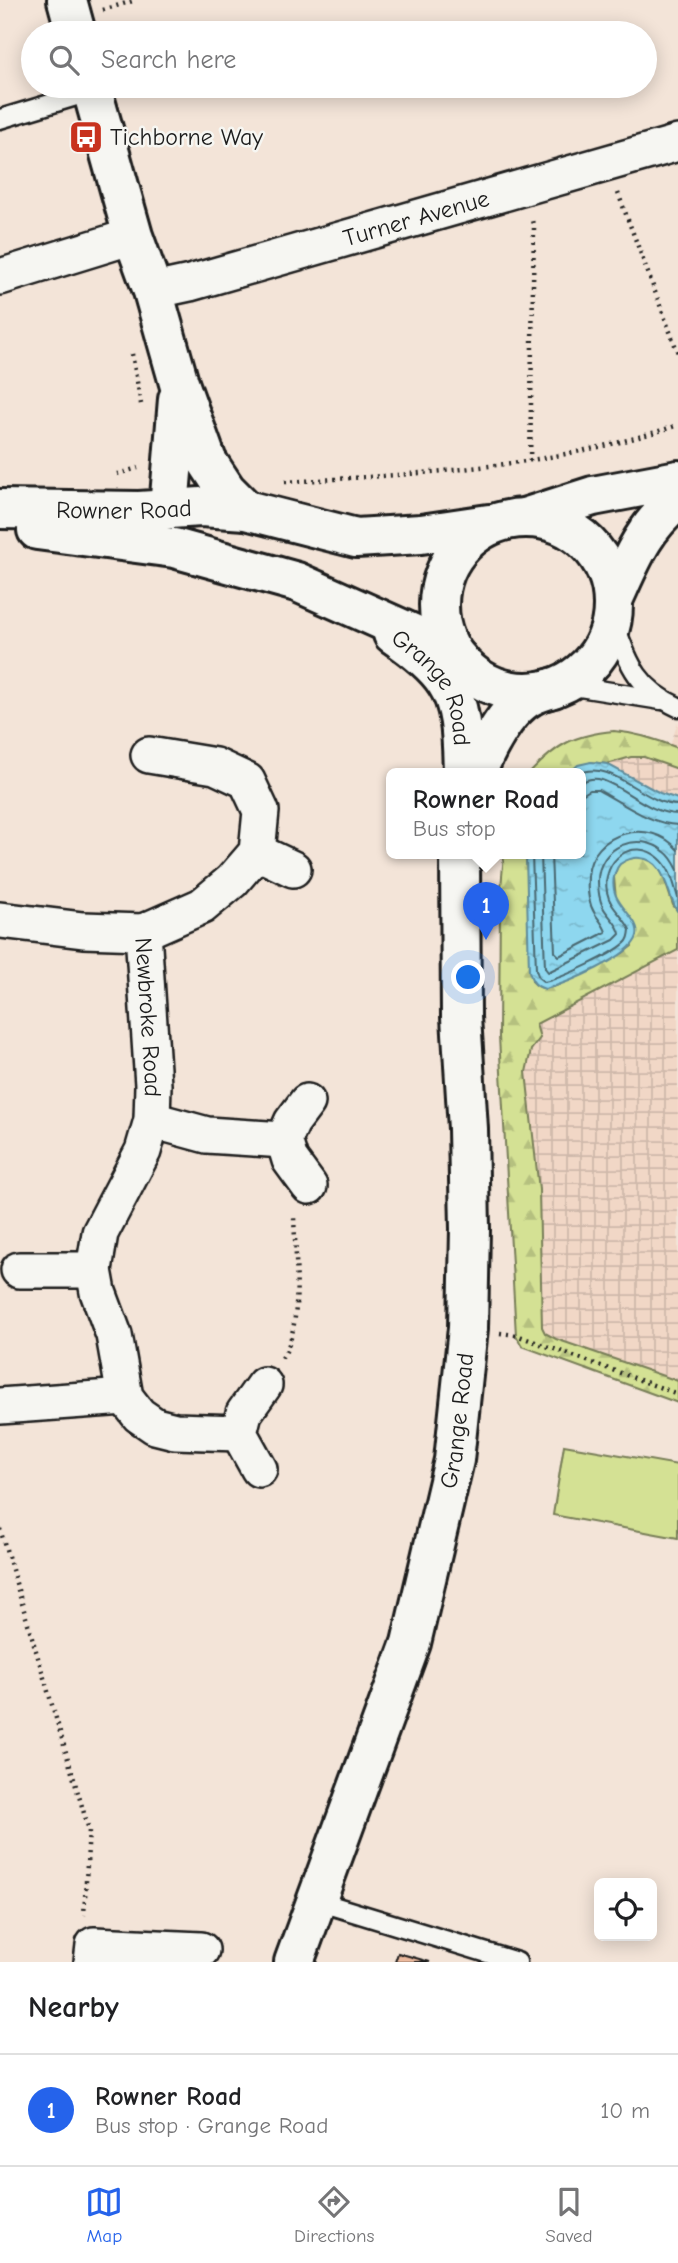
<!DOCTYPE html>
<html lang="en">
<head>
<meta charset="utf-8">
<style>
  :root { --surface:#fff; --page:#f2f2f2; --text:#202124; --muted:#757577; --line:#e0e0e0; --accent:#2563eb }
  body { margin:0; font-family:"Comic Neue",sans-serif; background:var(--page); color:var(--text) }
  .controls { position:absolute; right:21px; bottom:21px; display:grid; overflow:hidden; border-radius:10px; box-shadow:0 4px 18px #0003 }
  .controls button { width:63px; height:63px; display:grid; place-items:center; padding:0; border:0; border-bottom:2px solid var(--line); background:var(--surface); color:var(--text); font:35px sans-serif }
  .you { position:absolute; left:469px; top:978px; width:24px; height:24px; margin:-18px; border:5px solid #fff; border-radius:50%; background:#1a73e8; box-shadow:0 0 0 10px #1a73e833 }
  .badge { display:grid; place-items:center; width:46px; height:46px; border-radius:50%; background:var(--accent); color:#fff; font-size:23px; font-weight:700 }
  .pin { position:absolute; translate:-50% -58px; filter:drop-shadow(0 2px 4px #0008) }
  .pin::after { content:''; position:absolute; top:37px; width:24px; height:21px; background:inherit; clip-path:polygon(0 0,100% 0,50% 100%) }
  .popup { position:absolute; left:386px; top:768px; width:200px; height:91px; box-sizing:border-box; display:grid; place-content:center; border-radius:10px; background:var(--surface); filter:drop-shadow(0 2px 5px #0005); font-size:23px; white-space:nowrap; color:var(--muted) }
  .popup b { font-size:26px; color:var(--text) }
  .popup::after { content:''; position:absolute; left:50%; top:100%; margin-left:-14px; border:14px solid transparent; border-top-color:var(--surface) }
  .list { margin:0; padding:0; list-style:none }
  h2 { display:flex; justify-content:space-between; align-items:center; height:91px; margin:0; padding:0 28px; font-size:30px }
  h2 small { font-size:23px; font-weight:400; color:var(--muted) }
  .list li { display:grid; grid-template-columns:46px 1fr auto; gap:21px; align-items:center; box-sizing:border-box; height:112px; padding:0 28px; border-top:2px solid var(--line) }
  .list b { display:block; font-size:26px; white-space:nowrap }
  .list p { margin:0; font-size:23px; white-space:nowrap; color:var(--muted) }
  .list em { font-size:23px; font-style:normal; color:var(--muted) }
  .icon { flex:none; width:38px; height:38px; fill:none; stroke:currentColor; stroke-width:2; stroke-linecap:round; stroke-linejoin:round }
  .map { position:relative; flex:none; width:678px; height:1962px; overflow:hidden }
  .search { position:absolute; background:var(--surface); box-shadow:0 4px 18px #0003; left:21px; right:21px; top:21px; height:77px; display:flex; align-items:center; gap:18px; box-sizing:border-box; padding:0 24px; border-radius:38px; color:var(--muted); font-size:26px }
  .sheet { height:203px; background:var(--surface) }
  nav { display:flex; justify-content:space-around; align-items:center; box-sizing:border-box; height:98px; border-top:2px solid var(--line); background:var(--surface); font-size:19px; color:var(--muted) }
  nav a { display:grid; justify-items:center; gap:4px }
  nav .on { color:var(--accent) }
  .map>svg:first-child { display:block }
  .industrial { fill:url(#industrial-grid) }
  .forest { fill:url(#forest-firs); stroke:#787e58; stroke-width:2 }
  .park { fill:#d4e194; stroke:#787e58; stroke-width:2 }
  .water { fill:url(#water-ripples); stroke:#608c9b; stroke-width:2 }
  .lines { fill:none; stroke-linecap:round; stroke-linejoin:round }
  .shore { stroke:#4a6770; stroke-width:2 }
  .building { fill:#ebb99d; stroke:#1c1c1c; stroke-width:2 }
  .service-casing { stroke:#1c1c1c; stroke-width:23 }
  .minor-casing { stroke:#1c1c1c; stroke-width:40 }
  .tertiary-casing { stroke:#1c1c1c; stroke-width:44 }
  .secondary-casing { stroke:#1c1c1c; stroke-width:44 }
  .path { stroke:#1c1c1c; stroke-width:4.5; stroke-dasharray:2 5; stroke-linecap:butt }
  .service { stroke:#f6f6f2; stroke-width:18 }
  .minor { stroke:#f6f6f2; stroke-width:35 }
  .tertiary { stroke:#f6f6f2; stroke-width:38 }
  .secondary { stroke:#f6f6f2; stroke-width:38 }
  .labels { text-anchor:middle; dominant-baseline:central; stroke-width:5; stroke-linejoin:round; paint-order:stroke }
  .poi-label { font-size:24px; fill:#1c1c1c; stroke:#f6f6f2; text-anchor:start }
  .street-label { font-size:24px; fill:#1c1c1c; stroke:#f6f6f2 }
</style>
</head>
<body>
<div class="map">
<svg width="678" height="1962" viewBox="0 0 678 1962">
  <defs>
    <pattern id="industrial-grid" width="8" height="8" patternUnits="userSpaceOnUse" patternTransform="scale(1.75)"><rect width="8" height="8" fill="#f1d7c6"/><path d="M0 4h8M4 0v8" fill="none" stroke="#ceb8aa"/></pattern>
    <pattern id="forest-firs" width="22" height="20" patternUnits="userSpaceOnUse" patternTransform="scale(1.75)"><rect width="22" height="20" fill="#d4e194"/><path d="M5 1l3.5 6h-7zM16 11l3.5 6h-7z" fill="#b5c07f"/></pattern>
    <pattern id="water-ripples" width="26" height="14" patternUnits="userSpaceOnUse" patternTransform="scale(1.75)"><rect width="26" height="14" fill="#8ed7ef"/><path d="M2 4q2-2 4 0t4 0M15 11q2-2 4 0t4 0" fill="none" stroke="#7ab8cc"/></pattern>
  </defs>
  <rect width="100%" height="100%" fill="#f3e4d8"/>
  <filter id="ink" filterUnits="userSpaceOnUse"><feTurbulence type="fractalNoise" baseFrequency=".0143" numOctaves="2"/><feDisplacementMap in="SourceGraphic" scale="14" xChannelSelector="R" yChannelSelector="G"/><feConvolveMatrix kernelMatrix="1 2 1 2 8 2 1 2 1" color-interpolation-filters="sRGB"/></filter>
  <g filter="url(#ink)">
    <!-- industrial -->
    <polygon class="industrial" points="678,722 678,1402 533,1349 504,854 580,854 580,774 551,774 670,746"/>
    <!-- forest -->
    <g class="forest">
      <path d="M614 731C637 733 656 739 678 748V769L644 757H631L607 764 591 762 568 774H529C557 744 573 735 614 731Z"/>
      <path d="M504 854H526L532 981C540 990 545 989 556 986L623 953 632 946V919L616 899 614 877 618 865 628 859 638 857 648 859 656 864 663 875 673 905 678 912V950L536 1024 540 1038 531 1050 526 1072 539 1190 542 1327 545 1333 556 1339 678 1381V1403L522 1346 516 1335 499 1037 500 899Z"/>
    </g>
    <!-- park -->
    <polygon class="park" points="564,1445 678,1465 678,1538 553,1515"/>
    <!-- water -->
    <path class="water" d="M591 762 607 764 660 793 678 799V912C666 895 667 860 640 858 634 857 625 860 620 864 618 866 616 870 615 873 605 904 642 916 637 936 632 957 565 984 545 989 535 986 532 982 529 971L526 854H580V774H568L578 765Z"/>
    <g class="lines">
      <!-- shore -->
      <g class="shore">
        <path d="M578 774C611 757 644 805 678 805"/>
        <path d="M580 783C587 779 594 777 602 780 628 789 649 814 678 814"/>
        <path d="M580 796 590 790H598C622 803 650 824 678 825"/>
        <path d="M532 854 536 970 539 978 544 982C560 979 617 953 627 941 630 936 629 936 630 930 624 916 610 908 607 892 601 860 633 836 659 858 671 868 674 885 678 898"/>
        <path d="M541 854 545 968 548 972 614 940 620 934C619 924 608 917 603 907 599 899 598 890 598 881 598 846 639 830 665 852 671 856 675 864 678 870"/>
        <path d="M551 854 555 952 559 956 606 932C604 925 599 920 595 914 588 903 587 889 588 876 591 831 651 817 678 850"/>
      </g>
    </g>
    <!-- building -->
    <polygon class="building" points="398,1953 430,1962 395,1962"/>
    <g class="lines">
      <!-- service casing -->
      <g class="service-casing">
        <g id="service">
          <polyline points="0,119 93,91"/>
          <path d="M612 618C628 660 634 687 678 707"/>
          <polyline points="561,684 661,700"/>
          <polyline points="317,1901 517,1962"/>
        </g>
      </g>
      <!-- minor casing -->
      <g class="minor-casing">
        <g id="minor">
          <polyline points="0,277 133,236"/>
          <path id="s1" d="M153 291 190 283 678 143"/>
          <polyline points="257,852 293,869"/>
          <path id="s2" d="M0 920 83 930 143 932 153 1085 152 1120 143 1151 100 1233 94 1270 98 1292 114 1335 125 1397 139 1415 155 1426 175 1431 239 1433"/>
          <polyline points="143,932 202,906 232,881 257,852 261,811 247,781 215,766 149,755"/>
          <polyline points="307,1102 292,1122 284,1140 290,1160 309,1186"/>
          <polyline points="152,1120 207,1135 284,1140"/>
          <polyline points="19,1270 94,1270"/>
          <polyline points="0,1406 125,1397"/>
          <polyline points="259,1469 239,1433 244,1413 264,1385"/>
          <polyline points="92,1962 94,1945 201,1950"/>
        </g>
      </g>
      <!-- tertiary casing -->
      <g class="tertiary-casing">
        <g id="tertiary">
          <polyline points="67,0 76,33"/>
          <polyline points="91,86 133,236 153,291 179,383 207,461 226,490 246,510"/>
          <polyline points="169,509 178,399"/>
          <path id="s3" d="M393 634C412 647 434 663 446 682 463 707 462 745 463 774"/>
          <path d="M476 774C486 749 506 709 531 696 538 692 546 690 553 688"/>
          <path id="s4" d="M294 1962 411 1643 454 1460 468 1328 470 1229 468 1129 461 1017 460 854"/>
        </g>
      </g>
      <!-- secondary casing -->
      <g class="secondary-casing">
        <g id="secondary">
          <path id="s5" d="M0 509 139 511 201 507 246 510 356 538 421 534 489 524"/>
          <polyline points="527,517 593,496 678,480"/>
          <circle cx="526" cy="605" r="87"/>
          <polyline points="37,530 174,548 297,582 422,638 459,660"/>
          <path d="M613 600C630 563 644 525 678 501"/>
        </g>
      </g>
      <!-- path -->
      <g class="path">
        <polyline points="103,10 136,0"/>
        <polyline points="618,193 678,353"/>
        <polyline points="132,354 141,404"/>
        <polyline points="530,461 534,228 531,217"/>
        <polyline points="117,474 138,468"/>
        <path d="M285 482C420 474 549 468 678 425"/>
        <polyline points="500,1333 516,1335 678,1394"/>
        <path d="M282 1358C304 1326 295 1255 294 1216"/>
        <polyline points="0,1529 89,1830 84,1915"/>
      </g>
      <!-- service -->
      <use href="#service" class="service"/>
      <!-- minor -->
      <use href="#minor" class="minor"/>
      <!-- tertiary -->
      <use href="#tertiary" class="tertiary"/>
      <!-- secondary -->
      <use href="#secondary" class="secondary"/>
    </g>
  </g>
  <!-- icons -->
  <defs>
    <g id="bus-square" transform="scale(1.75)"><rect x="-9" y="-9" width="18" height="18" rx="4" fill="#c8321e" stroke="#f6f6f2"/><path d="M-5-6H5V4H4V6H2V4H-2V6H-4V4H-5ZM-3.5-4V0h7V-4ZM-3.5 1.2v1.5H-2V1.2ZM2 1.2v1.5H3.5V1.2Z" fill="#fff"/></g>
  </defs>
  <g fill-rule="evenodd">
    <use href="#bus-square" x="86" y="137"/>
  </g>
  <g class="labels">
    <!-- poi labels -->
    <g class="poi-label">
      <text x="110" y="137">Tichborne Way</text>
    </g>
    <!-- street labels -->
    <g class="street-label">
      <text stroke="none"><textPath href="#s1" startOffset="273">Turner Avenue</textPath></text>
      <text stroke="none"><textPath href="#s5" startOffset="124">Rowner Road</textPath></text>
      <text stroke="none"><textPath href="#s3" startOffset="70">Grange Road</textPath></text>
      <text stroke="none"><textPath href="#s2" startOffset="229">Newbroke Road</textPath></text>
      <text stroke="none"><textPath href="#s4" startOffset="567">Grange Road</textPath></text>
    </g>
  </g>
</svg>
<div class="controls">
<button><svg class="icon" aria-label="locate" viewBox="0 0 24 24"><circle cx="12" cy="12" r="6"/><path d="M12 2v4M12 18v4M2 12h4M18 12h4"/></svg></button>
</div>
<div class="you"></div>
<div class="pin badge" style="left:486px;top:940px">1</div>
<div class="popup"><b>Rowner Road</b>Bus stop</div>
<div class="search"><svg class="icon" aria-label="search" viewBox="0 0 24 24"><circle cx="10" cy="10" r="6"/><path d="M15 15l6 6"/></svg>Search here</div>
</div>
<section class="sheet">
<h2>Nearby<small></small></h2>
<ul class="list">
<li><span class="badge">1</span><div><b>Rowner Road</b><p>Bus stop · Grange Road</p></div><em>10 m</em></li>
</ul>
</section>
<nav>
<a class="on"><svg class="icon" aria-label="map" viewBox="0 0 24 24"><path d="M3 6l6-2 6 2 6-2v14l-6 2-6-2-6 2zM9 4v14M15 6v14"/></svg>Map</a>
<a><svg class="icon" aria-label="directions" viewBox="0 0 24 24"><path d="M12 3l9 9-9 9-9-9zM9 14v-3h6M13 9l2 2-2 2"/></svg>Directions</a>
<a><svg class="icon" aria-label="saved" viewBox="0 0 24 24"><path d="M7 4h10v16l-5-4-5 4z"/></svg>Saved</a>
</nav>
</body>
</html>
